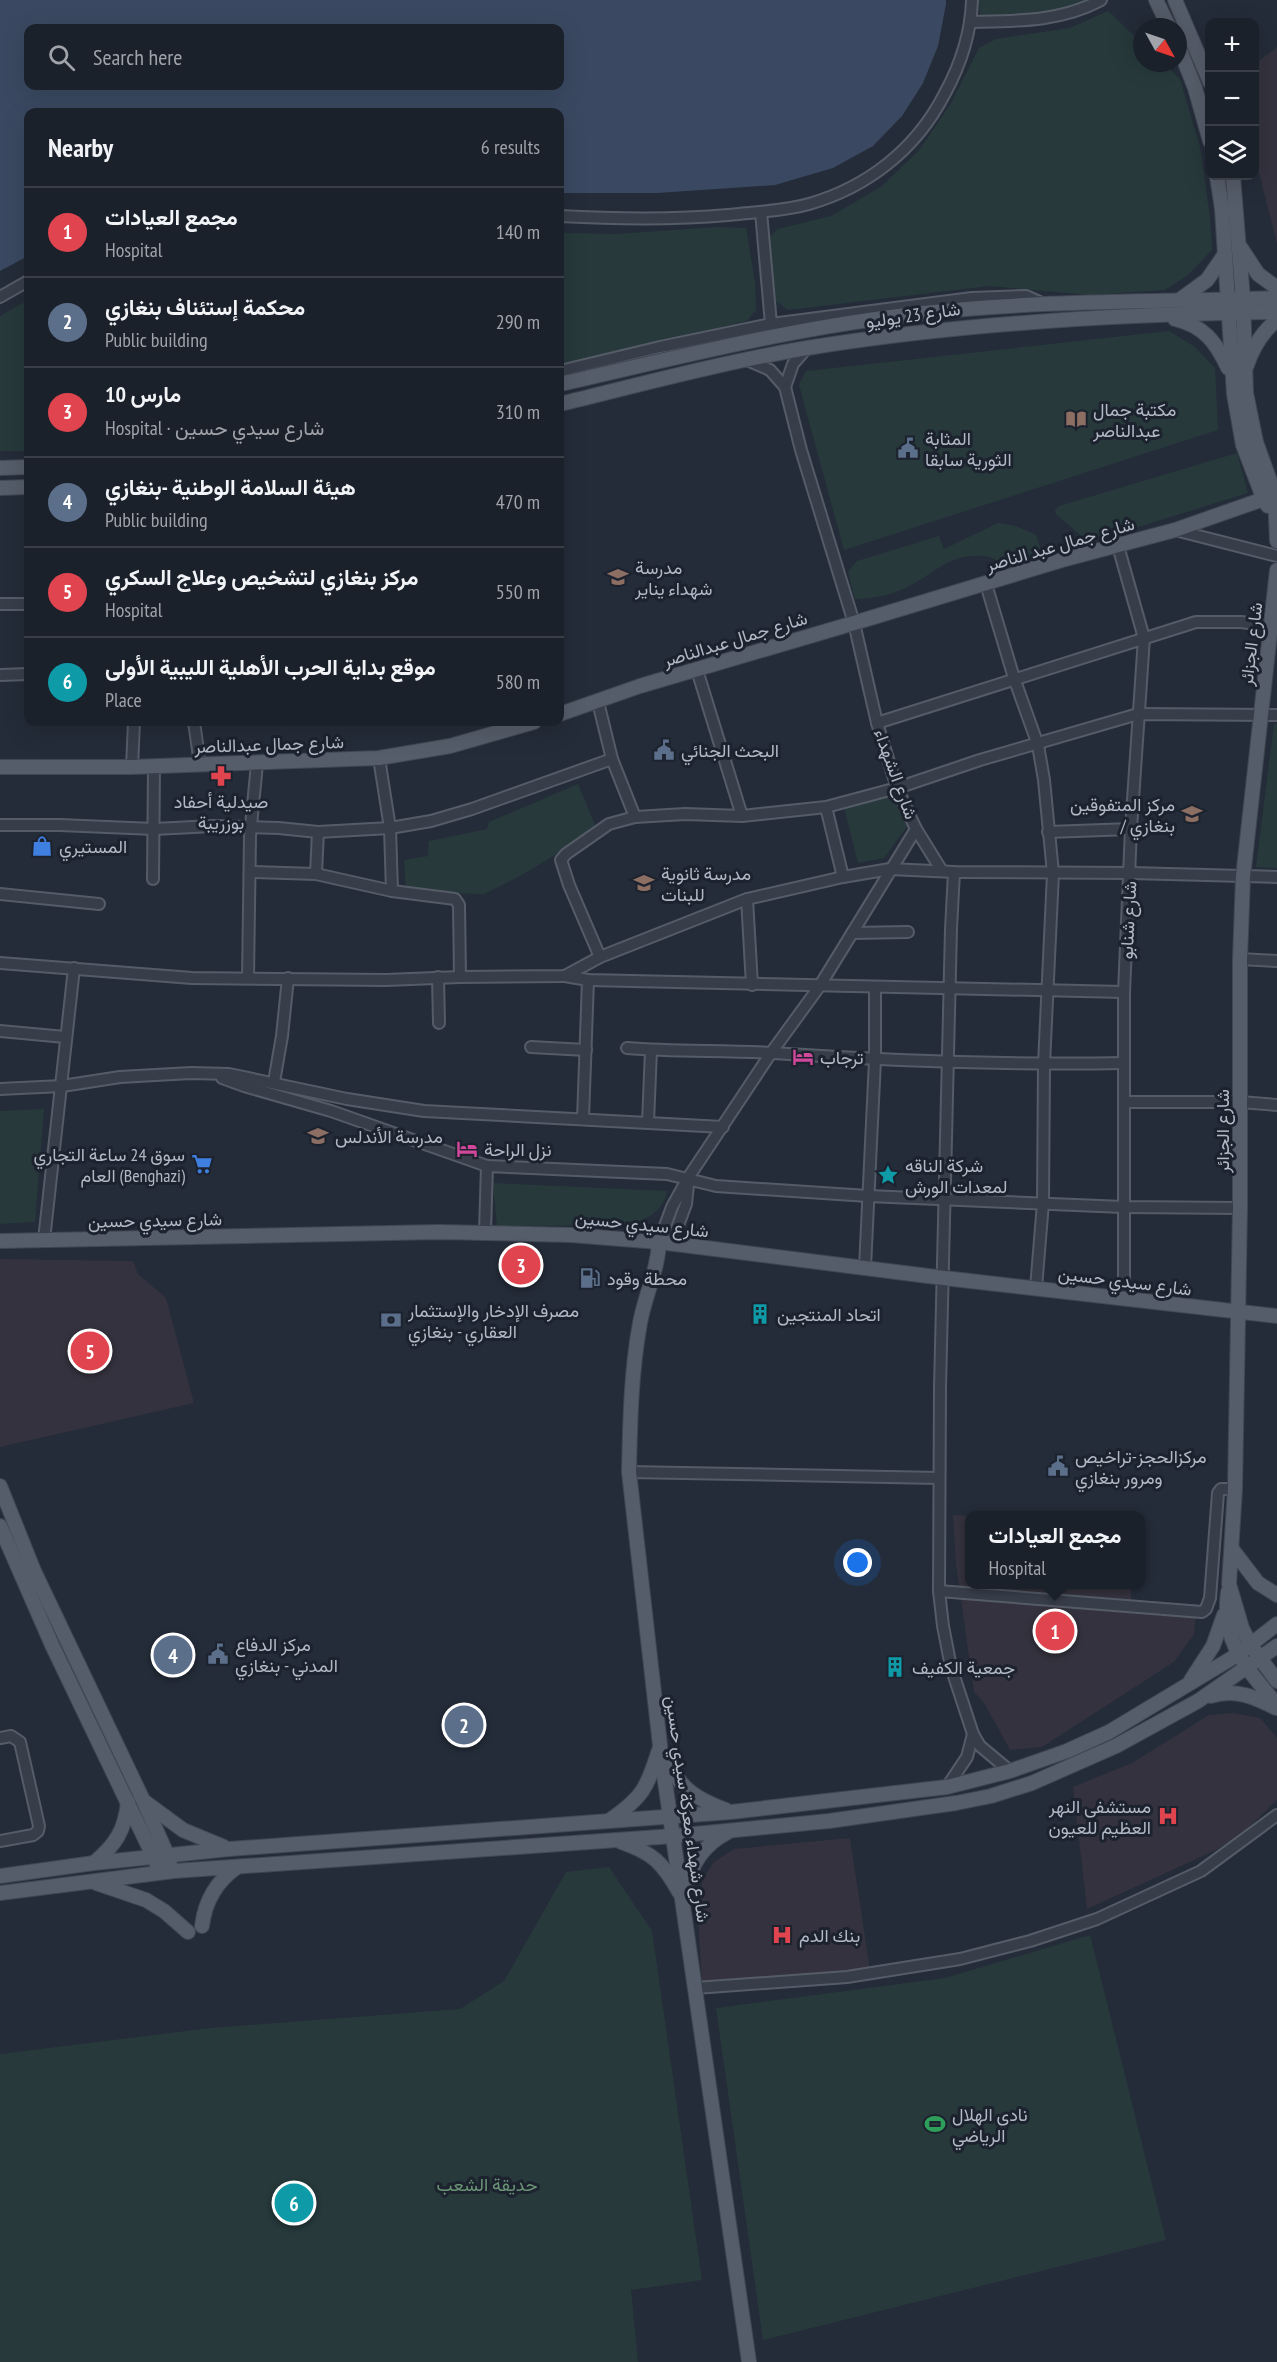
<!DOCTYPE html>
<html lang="en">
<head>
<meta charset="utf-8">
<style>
  :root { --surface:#1b212b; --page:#242933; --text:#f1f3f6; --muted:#a0a3a9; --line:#393e47; --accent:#bca0f2 }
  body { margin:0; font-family:"PT Sans Narrow",Vazirmatn,sans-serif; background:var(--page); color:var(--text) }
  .controls { position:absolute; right:18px; top:18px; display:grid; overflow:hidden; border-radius:12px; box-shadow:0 6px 24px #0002 }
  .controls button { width:54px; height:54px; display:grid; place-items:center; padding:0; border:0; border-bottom:2px solid var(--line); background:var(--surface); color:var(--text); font:30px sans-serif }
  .compass { position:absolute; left:1133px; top:18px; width:54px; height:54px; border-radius:50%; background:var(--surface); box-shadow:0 6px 24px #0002; rotate:130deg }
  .you { position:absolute; left:858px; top:1563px; width:21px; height:21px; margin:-15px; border:4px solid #fff; border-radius:50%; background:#1a73e8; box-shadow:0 0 0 9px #1a73e833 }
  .badge { display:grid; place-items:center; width:39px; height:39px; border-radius:50%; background:var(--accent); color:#fff; font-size:20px; font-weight:700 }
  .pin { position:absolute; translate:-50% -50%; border:3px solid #fff; box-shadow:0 2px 6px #0006 }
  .popup { position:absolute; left:965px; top:1511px; width:180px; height:78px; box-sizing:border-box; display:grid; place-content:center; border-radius:12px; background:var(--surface); filter:drop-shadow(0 2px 4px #0005); font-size:20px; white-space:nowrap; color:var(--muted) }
  .popup b { font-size:22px; color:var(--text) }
  .popup::after { content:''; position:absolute; left:50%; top:100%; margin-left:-12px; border:12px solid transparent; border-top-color:var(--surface) }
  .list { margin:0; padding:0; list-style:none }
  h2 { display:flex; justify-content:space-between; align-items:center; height:78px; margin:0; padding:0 24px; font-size:26px }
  h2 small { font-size:20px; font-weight:400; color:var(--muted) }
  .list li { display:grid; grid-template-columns:39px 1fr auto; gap:18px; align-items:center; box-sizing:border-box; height:90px; padding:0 24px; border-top:2px solid var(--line) }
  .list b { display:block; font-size:22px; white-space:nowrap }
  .list p { margin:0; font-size:20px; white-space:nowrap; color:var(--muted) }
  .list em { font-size:20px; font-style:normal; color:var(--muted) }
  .icon { flex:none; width:33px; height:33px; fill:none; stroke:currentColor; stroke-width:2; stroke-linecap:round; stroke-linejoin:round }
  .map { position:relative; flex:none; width:1277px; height:2362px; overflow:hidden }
  .search { position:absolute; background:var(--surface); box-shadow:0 6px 24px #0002; left:24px; top:24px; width:540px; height:66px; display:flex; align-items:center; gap:15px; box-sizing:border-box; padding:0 21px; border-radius:12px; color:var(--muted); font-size:22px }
  .panel { position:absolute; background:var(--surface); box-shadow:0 6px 24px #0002; left:24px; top:108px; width:540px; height:618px; border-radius:12px }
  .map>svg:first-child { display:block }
  .medical { fill:#34323e }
  .green { fill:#27393b }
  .water { fill:#3a4961; fill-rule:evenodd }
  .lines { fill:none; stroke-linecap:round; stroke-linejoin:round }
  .minor-casing { stroke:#555c68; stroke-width:14 }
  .major-casing { stroke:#404753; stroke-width:16 }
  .minor { stroke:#373e4a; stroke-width:10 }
  .major { stroke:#555d6a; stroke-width:14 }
  .labels { text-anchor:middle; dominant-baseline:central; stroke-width:6; stroke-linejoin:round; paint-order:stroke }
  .street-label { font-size:18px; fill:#b2b9c6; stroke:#1c232f }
  .poi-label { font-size:18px; fill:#b2b9c6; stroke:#1c232f; text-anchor:start }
  .park-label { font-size:18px; fill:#6b9576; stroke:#1c232f }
</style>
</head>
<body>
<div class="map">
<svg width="1277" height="2362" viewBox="0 0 1277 2362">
  <rect width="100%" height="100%" fill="#242c39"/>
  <!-- medical -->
  <g class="medical">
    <polygon points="1277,47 1277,244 1254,153 1255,64"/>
    <polygon points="0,1259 133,1261 138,1274 166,1298 194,1403 0,1447"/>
    <polygon points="953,1515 969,1516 970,1584 1131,1585 1131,1599 1174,1604 1197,1604 1194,1634 1174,1662 1042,1747 1010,1750 983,1701 974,1692 956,1564"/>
    <polygon points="1233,1713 1260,1718 1277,1738 1277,1800 1243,1833 1216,1850 1087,1909 1073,1787 1132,1763 1209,1715"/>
    <polygon points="850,1838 870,1970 702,1985 697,1900 704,1877 714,1862 734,1849"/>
  </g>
  <!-- green -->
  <g class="green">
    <polygon points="979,0 1094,0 1036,18 980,15"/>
    <polygon points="1108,11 1142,43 1142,63 1163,63 1180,79 1200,147 1210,217 1212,250 1188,275 1165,290 1091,295 989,286 788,310 776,301 769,237 778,229 831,216 882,186 920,149 951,103 979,48 996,39 1070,28"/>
    <polygon points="717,227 746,228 755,282 756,310 747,321 560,365 560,233 616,234"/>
    <polygon points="28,300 28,451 0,451 0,316"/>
    <polygon points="1169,331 1195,347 1215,368 1218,430 844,550 799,385 806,371"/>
    <polygon points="1237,453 1248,493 1093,541 1086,540 1056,514 1055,510 1059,506"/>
    <path d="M998 523 1016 526 1036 535 1043 556 1009 567C1002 563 992 557 984 556 952 553 938 570 913 584 897 594 873 599 855 599L848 572 857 561 939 536 944 549Z"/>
    <polygon points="1274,724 1277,724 1277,868 1256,867"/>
    <polygon points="578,784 597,830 520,876 484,894 406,892 404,860 428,856 429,841 487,829 489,822"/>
    <polygon points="901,790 909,824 884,858 858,863 843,803"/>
    <polygon points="44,1109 35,1222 0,1224 0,1111"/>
    <path d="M493 1183 667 1191C663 1212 648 1218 630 1225L497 1226Z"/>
    <polygon points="609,1867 652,1931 702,2280 631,2290 638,2362 0,2362 0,2054 211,2028 460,2009 504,1981 566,1872"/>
    <polygon points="1090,1935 1166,2240 763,2340 716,2008 945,1978"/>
  </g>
  <!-- water -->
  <path class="water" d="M0 0H946V4L938 46 923 83 902 116 873 146 833 168 775 185 657 193H560V112H28V256L0 271ZM28 28H560V86H28Z"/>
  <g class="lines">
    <!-- minor casing -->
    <g class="minor-casing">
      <g id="minor">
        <path d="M971 22C1016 21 1060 22 1101 0"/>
        <polyline points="761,212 771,324 972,298 1026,296 1044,304"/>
        <path d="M560 216C615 219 672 220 728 215 755 212 784 211 809 204 868 187 916 149 944 95 960 66 971 33 972 0"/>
        <polyline points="0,297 28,281"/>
        <polyline points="560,371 660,347 771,324"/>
        <polyline points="785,387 793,364 807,348"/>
        <polyline points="1175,530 1277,556"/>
        <polyline points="1118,546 1144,638 1131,829 1124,992 1124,1298"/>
        <polyline points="986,584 1014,678 1038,745 1044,780 1053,873 1044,1064 1043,1203 1036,1288"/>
        <polyline points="0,604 28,604"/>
        <polyline points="697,670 742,816"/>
        <polyline points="0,675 28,674"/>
        <polyline points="598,702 612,759 635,817"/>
        <polyline points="194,722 200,764"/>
        <polyline points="877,723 1196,622 1241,622 1272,626"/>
        <polyline points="379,758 390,828 392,891"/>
        <polyline points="132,767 134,722"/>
        <polyline points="826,807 843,877"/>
        <polyline points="0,825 60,825 154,829 213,826 279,828 318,832 390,828 431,821 472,809 612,759"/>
        <polyline points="916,829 942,871"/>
        <polyline points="1048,832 1131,829"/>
        <polyline points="250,872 316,874 392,891 455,899 459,905 460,977"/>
        <polyline points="954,872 951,929 940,1388 939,1591 943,1626 951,1667 973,1734 980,1746 1010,1771"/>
        <polyline points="316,874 318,832"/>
        <polyline points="153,879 154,766"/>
        <polyline points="0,894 99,904"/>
        <polyline points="747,899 752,985"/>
        <polyline points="852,933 908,932"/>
        <polyline points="600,957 569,885 561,860 566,854 609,824 635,817 685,814 742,816 826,807 897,788 980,760 1138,714 1277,715"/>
        <polyline points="1240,959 1277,961"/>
        <polyline points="0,963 192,978 386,980 460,977 565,976 600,957 747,899 843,877 890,869 954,872 1131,873 1277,877"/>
        <polyline points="565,976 588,980 1124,992"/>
        <polyline points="438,977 439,1023"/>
        <polyline points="248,978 250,836 257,764"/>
        <polyline points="0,1031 65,1037"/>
        <polyline points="531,1047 586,1050"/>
        <path d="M627 1048C675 1052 724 1050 773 1053 890 1061 1007 1065 1124 1063"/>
        <polyline points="222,1078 244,1086 331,1111 487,1166"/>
        <polyline points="274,1082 282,1036 288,978"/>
        <polyline points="0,1089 62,1086 120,1077 191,1073 229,1074 347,1099 424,1111 723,1127"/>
        <polyline points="1124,1102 1240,1102 1277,1105"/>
        <polyline points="583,1119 588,980"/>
        <polyline points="648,1122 651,1050"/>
        <polyline points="485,1231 487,1166 667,1174 716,1186 868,1196 1123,1207 1240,1208"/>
        <polyline points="44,1240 74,968"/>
        <polyline points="659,1242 672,1207 688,1178 771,1053 819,987 916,829 897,788 877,723 854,623 801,450 785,387 770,370 747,360"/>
        <polyline points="671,1244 686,1204 688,1185"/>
        <polyline points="865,1267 875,1060 875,988"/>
        <polyline points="629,1472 939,1478"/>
        <polyline points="939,1591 1202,1612 1206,1609 1210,1598 1218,1493 1221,1489 1235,1489"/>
        <polyline points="0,1738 11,1736 20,1742 39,1826 38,1831 33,1835 0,1841"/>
        <polyline points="947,1787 967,1757 973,1734"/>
        <polyline points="695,1988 847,1977 960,1959 1030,1941 1097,1919 1201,1871 1277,1815"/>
      </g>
    </g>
    <!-- major casing -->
    <g class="major-casing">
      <g id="major">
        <polyline points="1156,0 1169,27"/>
        <polyline points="1175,0 1210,82"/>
        <polyline points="1178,45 1195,88 1210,141"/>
        <polyline points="1217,176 1222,209 1234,394 1243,445 1264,500 1268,506"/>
        <polyline points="1233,176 1243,299 1246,393 1256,442 1275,495 1277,541"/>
        <polyline points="1241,248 1258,274 1277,288"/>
        <polyline points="1181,299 1207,280 1225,254"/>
        <path d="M1175 319C1204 326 1216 342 1228 368"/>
        <path d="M1247 365C1253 347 1262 332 1277 320"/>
        <path d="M560 384C680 357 800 326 924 313 1041 300 1160 302 1277 298"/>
        <path d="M560 404C642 384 724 362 807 348 962 323 1120 314 1277 312"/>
        <polyline points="0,468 28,467"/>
        <polyline points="0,488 28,487"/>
        <polyline points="1277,570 1243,877 1240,959 1240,1208 1235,1489 1229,1584 1242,1628 1251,1646 1277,1681"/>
        <polyline points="560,714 640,686 854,623 1062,560 1175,530 1275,495"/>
        <polyline points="0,767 132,767 379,758 450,746 534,722"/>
        <polyline points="0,1241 439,1232 571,1235 659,1242 944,1278 1277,1316"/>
        <path d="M659 1242C658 1270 645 1295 640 1323 631 1372 630 1423 629 1472L661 1754 749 2362"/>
        <polyline points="0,1486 34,1571 143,1800 170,1861"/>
        <polyline points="0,1526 52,1645 157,1864"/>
        <polyline points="1232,1549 1258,1583 1277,1595"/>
        <path d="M1228 1592C1221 1643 1247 1668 1277 1705"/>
        <polyline points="1191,1680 1213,1646 1224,1615"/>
        <path d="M1211 1696C1234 1688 1255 1697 1276 1708"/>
        <path d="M668 1761C679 1789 699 1800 726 1810"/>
        <polyline points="145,1802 183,1830 224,1847"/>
        <path d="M610 1820C643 1797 647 1788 659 1750"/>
        <path d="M621 1842C653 1853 663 1863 679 1892"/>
        <path d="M94 1863C115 1845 125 1831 128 1802"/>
        <polyline points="0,1876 94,1863 229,1849 731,1812 947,1787 1010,1771 1067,1751 1109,1732 1237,1655 1277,1624"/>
        <polyline points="96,1883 146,1900 164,1911 188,1932"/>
        <path d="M685 1891C691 1864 703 1845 728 1832"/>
        <polyline points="0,1893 174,1871 674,1836 829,1821 956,1803 991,1796 1032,1783 1116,1746 1198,1701 1277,1646"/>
        <path d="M202 1926C205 1901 217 1881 237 1867"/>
      </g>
    </g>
    <!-- minor -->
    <use href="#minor" class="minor"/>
    <!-- major -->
    <use href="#major" class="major"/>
  </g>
  <!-- icons -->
  <defs>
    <g id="library-bare" transform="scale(1.62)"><path d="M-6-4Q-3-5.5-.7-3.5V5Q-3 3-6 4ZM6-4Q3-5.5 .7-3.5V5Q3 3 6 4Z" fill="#8d6e63" stroke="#1c232f" stroke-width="2.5" paint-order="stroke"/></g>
    <g id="civic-bare" transform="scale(1.62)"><path d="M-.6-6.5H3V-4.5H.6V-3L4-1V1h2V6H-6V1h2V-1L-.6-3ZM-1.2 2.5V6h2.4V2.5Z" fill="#5c6f8a" stroke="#1c232f" stroke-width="2.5" paint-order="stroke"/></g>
    <g id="school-bare" transform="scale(1.62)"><path d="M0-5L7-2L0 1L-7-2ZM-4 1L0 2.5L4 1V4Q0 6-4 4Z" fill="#8d6e63" stroke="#1c232f" stroke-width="2.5" paint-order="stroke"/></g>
    <g id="pharmacy-bare" transform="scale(1.62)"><path d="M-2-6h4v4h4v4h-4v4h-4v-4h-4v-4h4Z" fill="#e0444e" stroke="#1c232f" stroke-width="2.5" paint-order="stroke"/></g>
    <g id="shop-bare" transform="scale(1.62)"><path d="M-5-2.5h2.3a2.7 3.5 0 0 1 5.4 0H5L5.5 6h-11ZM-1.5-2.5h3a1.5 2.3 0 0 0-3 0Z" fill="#3f7fe0" stroke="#1c232f" stroke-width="2.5" paint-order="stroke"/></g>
    <g id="hotel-bare" transform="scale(1.62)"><path d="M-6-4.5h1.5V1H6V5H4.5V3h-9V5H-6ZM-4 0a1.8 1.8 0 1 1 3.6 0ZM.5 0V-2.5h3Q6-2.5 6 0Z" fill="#d1479c" stroke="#1c232f" stroke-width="2.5" paint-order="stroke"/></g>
    <g id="supermarket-bare" transform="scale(1.62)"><path d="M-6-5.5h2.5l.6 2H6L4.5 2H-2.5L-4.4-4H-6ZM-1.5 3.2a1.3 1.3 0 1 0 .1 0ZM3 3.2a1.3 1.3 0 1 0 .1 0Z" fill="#3f7fe0" stroke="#1c232f" stroke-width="2.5" paint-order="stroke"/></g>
    <g id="sight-bare" transform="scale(1.62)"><path d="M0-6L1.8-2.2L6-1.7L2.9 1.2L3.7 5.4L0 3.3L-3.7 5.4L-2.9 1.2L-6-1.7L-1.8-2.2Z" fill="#0f9aa8" stroke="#1c232f" stroke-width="2.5" paint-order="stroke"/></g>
    <g id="fuel-bare" transform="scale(1.62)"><path d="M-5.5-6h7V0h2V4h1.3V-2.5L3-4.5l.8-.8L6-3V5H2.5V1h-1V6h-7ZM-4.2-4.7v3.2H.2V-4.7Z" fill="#5c6f8a" stroke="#1c232f" stroke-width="2.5" paint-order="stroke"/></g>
    <g id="building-bare" transform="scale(1.62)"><path d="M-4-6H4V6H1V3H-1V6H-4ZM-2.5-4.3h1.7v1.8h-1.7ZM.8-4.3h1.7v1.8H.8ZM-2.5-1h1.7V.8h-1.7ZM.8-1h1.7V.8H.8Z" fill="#0f9aa8" stroke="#1c232f" stroke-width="2.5" paint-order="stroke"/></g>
    <g id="bank-bare" transform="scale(1.62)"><path d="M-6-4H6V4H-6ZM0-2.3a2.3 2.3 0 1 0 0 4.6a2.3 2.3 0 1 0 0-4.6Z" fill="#5c6f8a" stroke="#1c232f" stroke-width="2.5" paint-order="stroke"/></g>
    <g id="hospital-bare" transform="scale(1.62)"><path d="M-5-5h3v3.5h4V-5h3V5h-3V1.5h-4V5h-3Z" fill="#e0444e" stroke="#1c232f" stroke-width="2.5" paint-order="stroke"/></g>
    <g id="stadium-bare" transform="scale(1.62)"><path d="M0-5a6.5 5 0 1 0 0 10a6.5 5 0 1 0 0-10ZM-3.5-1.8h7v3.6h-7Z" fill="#2e9e5b" stroke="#1c232f" stroke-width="2.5" paint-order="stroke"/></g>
  </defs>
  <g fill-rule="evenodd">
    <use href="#library-bare" x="1076" y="419"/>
    <use href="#civic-bare" x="908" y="448"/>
    <use href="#school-bare" x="618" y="577"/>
    <use href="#civic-bare" x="664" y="750"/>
    <use href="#pharmacy-bare" x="221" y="776"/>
    <use href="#school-bare" x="1192" y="814"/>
    <use href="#shop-bare" x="42" y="846"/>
    <use href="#school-bare" x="644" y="883"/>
    <use href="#hotel-bare" x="803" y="1057"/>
    <use href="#school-bare" x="318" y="1136"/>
    <use href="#hotel-bare" x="467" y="1149"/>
    <use href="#supermarket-bare" x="202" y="1164"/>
    <use href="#sight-bare" x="888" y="1175"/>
    <use href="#fuel-bare" x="590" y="1278"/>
    <use href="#building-bare" x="760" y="1314"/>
    <use href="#bank-bare" x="391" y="1320"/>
    <use href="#civic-bare" x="1058" y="1466"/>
    <use href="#civic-bare" x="218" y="1654"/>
    <use href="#building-bare" x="895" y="1667"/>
    <use href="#hospital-bare" x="1168" y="1816"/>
    <use href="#hospital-bare" x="782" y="1935"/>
    <use href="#stadium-bare" x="935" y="2124"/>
  </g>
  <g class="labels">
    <!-- street labels -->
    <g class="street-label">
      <text transform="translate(913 315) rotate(-8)">شارع 23 يوليو</text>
      <text transform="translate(1060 544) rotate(-16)">شارع جمال عبد الناصر</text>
      <text transform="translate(735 639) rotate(-17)">شارع جمال عبدالناصر</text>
      <text transform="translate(1251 644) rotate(-83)">شارع الجزائر</text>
      <text transform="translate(269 744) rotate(-2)">شارع جمال عبدالناصر</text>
      <text transform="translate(896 774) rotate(70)">شارع الشهداء</text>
      <text transform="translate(1128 920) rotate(-87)">شارع شنابو</text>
      <text transform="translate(1222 1131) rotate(-90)">شارع الجزائر</text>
      <text transform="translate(155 1220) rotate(-1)">شارع سيدي حسين</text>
      <text transform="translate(642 1224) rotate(6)">شارع سيدي حسين</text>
      <text transform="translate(1125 1281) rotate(7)">شارع سيدي حسين</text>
      <text transform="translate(688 1809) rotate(82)">شارع شهداء معركة سيدي حسين</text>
    </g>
    <!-- poi labels -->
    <g class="poi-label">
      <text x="1093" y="409">مكتبة جمال<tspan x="1093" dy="21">عبدالناصر</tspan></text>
      <text x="925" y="438">المثابة<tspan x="925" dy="21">الثورية سابقا</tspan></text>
      <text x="635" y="567">مدرسة<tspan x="635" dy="21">شهداء يناير</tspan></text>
      <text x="681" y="750">البحث الجنائي</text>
      <text x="221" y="801" text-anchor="middle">صيدلية أحفاد<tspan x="221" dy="21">بوزريبة</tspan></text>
      <text x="1175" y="804" text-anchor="end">مركز المتفوقين<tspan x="1175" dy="21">/ بنغازي</tspan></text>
      <text x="59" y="846">المستيري</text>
      <text x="661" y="873">مدرسة ثانوية<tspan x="661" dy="21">للبنات</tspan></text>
      <text x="820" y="1057">ترجاب</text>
      <text x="335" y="1136">مدرسة الأندلس</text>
      <text x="484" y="1149">نزل الراحة</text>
      <text x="185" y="1154" text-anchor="end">سوق 24 ساعة التجاري<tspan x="185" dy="21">العام (Benghazi)</tspan></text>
      <text x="905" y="1165">شركة الناقه<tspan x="905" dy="21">لمعدات الورش</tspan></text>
      <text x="607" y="1278">محطة وقود</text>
      <text x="408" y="1310">مصرف الإدخار والإستثمار<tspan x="408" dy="21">العقاري - بنغازي</tspan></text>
      <text x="777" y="1314">اتحاد المنتجين</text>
      <text x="1075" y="1456">مركزالحجز-تراخيص<tspan x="1075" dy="21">ومرور بنغازي</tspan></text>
      <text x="235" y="1644">مركز الدفاع<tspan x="235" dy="21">المدني - بنغازي</tspan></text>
      <text x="912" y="1667">جمعية الكفيف</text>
      <text x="1151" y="1806" text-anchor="end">مستشفى النهر<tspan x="1151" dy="21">العظيم للعيون</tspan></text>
      <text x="799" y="1935">بنك الدم</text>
      <text x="952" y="2114">نادي الهلال<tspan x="952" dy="21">الرياضي</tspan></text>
    </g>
    <!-- park labels -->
    <g class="park-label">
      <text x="487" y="2184">حديقة الشعب</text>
    </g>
  </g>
</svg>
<div class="controls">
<button>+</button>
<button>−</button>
<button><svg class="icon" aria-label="layers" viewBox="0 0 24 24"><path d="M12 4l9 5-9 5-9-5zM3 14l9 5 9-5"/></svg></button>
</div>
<svg class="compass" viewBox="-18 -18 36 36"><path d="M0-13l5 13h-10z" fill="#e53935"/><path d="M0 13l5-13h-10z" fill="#a0a3a9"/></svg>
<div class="you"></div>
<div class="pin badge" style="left:1055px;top:1631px;background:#e0444e">1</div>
<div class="popup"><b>مجمع العيادات</b>Hospital</div>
<div class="pin badge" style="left:464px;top:1725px;background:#5c6f8a">2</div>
<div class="pin badge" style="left:521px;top:1265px;background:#e0444e">3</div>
<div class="pin badge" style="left:173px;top:1655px;background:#5c6f8a">4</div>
<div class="pin badge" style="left:90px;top:1351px;background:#e0444e">5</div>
<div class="pin badge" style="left:294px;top:2203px;background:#0f9aa8">6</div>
<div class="search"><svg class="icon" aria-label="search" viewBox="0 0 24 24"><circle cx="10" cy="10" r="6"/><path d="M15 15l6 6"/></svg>Search here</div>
<section class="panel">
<h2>Nearby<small>6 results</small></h2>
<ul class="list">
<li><span class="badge" style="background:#e0444e">1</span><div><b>مجمع العيادات</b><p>Hospital</p></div><em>140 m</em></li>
<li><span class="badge" style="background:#5c6f8a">2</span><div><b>محكمة إستئناف بنغازي</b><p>Public building</p></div><em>290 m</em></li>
<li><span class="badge" style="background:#e0444e">3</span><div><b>10 مارس</b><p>Hospital · شارع سيدي حسين</p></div><em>310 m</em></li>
<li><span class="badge" style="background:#5c6f8a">4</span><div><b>هيئة السلامة الوطنية -بنغازي</b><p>Public building</p></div><em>470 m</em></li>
<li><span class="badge" style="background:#e0444e">5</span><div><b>مركز بنغازي لتشخيص وعلاج السكري</b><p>Hospital</p></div><em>550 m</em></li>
<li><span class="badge" style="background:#0f9aa8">6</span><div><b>موقع بداية الحرب الأهلية الليبية الأولى</b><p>Place</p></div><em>580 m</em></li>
</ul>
</section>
</div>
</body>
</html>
